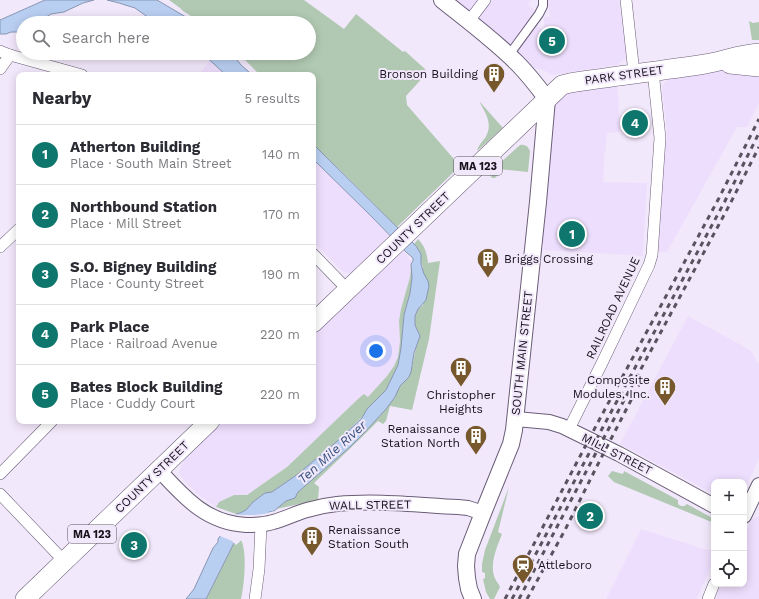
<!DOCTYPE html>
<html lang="en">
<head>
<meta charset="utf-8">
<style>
  :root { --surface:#fff; --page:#f7f7f7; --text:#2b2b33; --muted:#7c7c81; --line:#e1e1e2; --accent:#0f766e }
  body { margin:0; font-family:"Work Sans",sans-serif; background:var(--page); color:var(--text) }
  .controls { position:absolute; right:12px; bottom:12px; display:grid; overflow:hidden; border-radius:8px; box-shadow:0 2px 10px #0003 }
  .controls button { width:36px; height:36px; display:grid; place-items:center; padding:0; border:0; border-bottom:1px solid var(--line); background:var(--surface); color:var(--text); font:20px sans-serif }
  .you { position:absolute; left:376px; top:351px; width:14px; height:14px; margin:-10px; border:3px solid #fff; border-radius:50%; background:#1a73e8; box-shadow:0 0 0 6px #1a73e833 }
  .badge { display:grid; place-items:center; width:26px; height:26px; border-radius:50%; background:var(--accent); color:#fff; font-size:13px; font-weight:700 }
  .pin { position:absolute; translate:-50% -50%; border:2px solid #fff; box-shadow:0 1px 4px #0006 }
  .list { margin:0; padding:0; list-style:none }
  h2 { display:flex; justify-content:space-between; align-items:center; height:52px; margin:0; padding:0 16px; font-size:17px }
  h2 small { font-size:13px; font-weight:400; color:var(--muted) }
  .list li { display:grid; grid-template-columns:26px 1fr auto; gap:12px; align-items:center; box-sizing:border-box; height:60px; padding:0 16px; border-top:1px solid var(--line) }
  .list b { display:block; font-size:15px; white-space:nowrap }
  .list p { margin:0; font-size:13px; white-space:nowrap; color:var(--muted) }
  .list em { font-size:13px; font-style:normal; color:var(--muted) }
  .icon { flex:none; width:22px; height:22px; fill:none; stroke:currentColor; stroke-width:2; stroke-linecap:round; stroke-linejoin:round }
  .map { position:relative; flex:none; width:759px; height:599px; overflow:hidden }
  .search { position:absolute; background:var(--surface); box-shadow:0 2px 10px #0003; left:16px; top:16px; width:300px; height:44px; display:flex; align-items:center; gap:10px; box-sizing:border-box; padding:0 14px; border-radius:22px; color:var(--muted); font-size:15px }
  .panel { position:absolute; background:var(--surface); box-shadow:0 2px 10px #0003; left:16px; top:72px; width:300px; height:352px; border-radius:8px }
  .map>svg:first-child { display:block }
  .built { fill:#eedefd }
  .green { fill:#b1c9b2 }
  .water { fill:#b9cff2; stroke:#8896b2 }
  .pier { fill:#f2e8fb }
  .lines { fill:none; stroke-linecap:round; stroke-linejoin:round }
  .pedestrian-casing { stroke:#6b5d78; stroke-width:10 }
  .minor-casing { stroke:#6b5d78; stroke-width:12 }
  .tertiary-casing { stroke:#6b5d78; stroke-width:16 }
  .secondary-casing { stroke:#6b5d78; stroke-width:18 }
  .trunk-casing { stroke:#6b5d78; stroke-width:20 }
  .pedestrian { stroke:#fff; stroke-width:8 }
  .minor { stroke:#fff; stroke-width:11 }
  .tertiary { stroke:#fff; stroke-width:14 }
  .secondary { stroke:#fff; stroke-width:16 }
  .trunk { stroke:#fff; stroke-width:19 }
  .rail { stroke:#59535f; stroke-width:3; stroke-dasharray:5 5; stroke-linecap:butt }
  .labels { text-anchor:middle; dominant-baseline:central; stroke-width:4; stroke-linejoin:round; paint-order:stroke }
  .shield { fill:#f2e8fb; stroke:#59525f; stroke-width:1 }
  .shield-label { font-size:11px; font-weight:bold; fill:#17121c }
  .poi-label { font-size:12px; fill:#17121c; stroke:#f2e8fb; text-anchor:end }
  .street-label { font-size:12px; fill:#17121c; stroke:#f2e8fb }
  .water-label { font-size:13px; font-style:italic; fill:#35517f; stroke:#f2e8fb }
</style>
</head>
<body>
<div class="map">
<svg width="759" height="599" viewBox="0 0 759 599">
  <rect width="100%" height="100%" fill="#f2e8fb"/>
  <!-- built -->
  <g class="built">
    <polygon points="449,0 532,0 528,5 536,11 513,42 519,46 536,24 543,30 544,29 544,17 550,17 548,0 619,0 626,55 625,59 617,65 552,75 545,71 535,68"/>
    <polygon points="210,61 212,61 226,75 199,75 203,69"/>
    <polygon points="728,69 759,72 759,103 747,127 737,127 667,252 657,252 663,143 667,141 667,132 662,88 664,83 676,74"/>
    <polygon points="617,86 618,94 620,132 607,133 606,151 605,151 603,182 647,183 643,256 543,250 544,245 539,240 553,108 555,101 563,95 571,92"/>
    <polygon points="313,159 370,215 391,238 355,271 350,273 344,272 338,267 313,241"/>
    <polygon points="403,250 411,261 410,277 401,309 399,321 400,341 398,357 394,366 387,376 368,397 364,394 359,398 287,467 247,495 234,495 219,502 216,507 201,497 186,483 180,475 179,472 181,466 184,462 182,460 223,421 313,421 313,335"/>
    <polygon points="688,316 750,350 752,352 757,362 759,363 759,458 744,492 744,482 714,482 714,494 620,444"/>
    <polygon points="759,516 759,599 715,599 721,584 744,584 744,535 752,519"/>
    <polygon points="641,529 714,552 714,559 697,599 606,599"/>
  </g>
  <!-- green -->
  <g class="green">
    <polygon points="169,0 304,0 344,29 356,14 403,52 405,51 425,69 426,74 406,96 407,105 460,166 397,227 348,178 313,144 313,75 260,75 238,53 309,53 309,23 196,23 193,20 191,16 183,11 180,8"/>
    <polygon points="749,21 753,23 759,22 759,40 752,40"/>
    <path d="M480 102 503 128 477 151C478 146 481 143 485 138 493 126 487 115 480 103Z"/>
    <path d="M520 145C525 144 528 146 530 151L528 172 499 169 497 176 495 178H492L489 173Z"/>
    <path d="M418 239C425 246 427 254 428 263L440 261 429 339 412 410 390 406 386 421 383 424 378 421 362 437 314 483 319 487 318 500 276 509 286 501 295 498 298 492 350 447 363 434 386 409 395 397 400 386 405 381 411 372 419 333 415 325V316L418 309 423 305V267C418 257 424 254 414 244Z"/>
    <polygon points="411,267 412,278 410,293 404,315 401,348 398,365 386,390 362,417 341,438 298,474 272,492 265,493 253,502 249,508 243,512 236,514 216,507 219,502 234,495 247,495 287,467 359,398 364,394 368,397 387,376 394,366 398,357 400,341 399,321 401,309 410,277"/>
    <path d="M612 471 623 474 624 471 678 500V504C681 507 684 507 687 504L714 519V523L614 482 608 476Z"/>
    <path d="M509 487 498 532 502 534C497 547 490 562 494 576 495 580 499 584 500 587L494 599H490L486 592 483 579 485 578V573L482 572V564L485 550Z"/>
    <path d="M240 538C248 550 244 585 241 599H206L234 543Z"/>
  </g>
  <!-- water -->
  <g class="water">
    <polygon points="45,0 94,0 83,3 64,12 51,14 37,23 23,23 23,28 21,29 20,32 11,32 6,34 0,34 0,20"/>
    <polygon points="107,0 157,0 196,23 156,23 135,8 119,3"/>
    <polygon points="202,53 232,53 241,65 248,71 251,75 226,75"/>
    <polygon points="313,144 416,246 421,254 421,264 424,274 428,281 429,286 426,300 418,309 415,316 415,325 420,336 414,353 411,372 409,377 400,386 395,397 386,409 363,434 350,447 298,492 295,498 286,501 274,511 269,512 234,543 206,599 186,599 194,589 213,548 218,542 218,539 236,514 240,513 246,510 253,502 265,493 272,492 298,474 341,438 362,418 367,409 386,390 398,365 401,348 404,315 410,293 412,278 411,264 413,261 413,258 406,252 370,215 313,159"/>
  </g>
  <!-- pier -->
  <polygon class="pier" points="274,511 236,545 232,541 218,535 233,514 242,515 254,515 264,514"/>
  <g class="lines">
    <!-- pedestrian casing -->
    <g class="pedestrian-casing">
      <polyline id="pedestrian" points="509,55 539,14 543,6 543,0"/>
    </g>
    <!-- minor casing -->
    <g class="minor-casing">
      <g id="minor">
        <polyline points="626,0 634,73"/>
        <polyline points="469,21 485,0"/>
        <polyline points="0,51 10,55 82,75"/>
        <polyline points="0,69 10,55"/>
        <polyline points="0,247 19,229"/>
        <polyline points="313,254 348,290"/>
        <polyline points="569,429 602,363 649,265 652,255 660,138 653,71"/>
        <polyline points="0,474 52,421"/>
        <polyline points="0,494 64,561"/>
        <polyline points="255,599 259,569 261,525"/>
        <polyline points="708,599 714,584"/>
      </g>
    </g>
    <!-- tertiary casing -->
    <g class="tertiary-casing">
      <g id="tertiary">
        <polyline points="516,419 549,422 562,426 619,454 714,506"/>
        <path d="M159 470C184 497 206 523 246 525 255 525 264 525 273 522 285 519 296 513 307 510 317 507 327 505 337 504 377 500 418 505 458 507L468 508 483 513"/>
        <polyline points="744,516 759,485"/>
      </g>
    </g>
    <!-- secondary casing -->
    <g class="secondary-casing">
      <path id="secondary" d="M442 0C467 20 494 40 517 63 528 74 538 87 547 99L538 202 514 430 511 444 483 513 467 554 466 566 467 578 469 589 473 599"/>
    </g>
    <!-- trunk casing -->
    <g class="trunk-casing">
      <g id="trunk">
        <polyline points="730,64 759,67"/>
        <path d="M313 323 562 85 570 83C615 76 660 71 705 64 723 61 741 54 759 53"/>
        <polyline points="25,599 210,421"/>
      </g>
    </g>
    <!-- pedestrian -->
    <use href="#pedestrian" class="pedestrian"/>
    <!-- minor -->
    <use href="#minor" class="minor"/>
    <!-- tertiary -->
    <use href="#tertiary" class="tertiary"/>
    <!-- secondary -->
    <use href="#secondary" class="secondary"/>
    <!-- trunk -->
    <use href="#trunk" class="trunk"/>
    <!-- rail -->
    <g class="rail">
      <polyline points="505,599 597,424 719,198 759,119"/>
      <polyline points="512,599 603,427 725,201 759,133"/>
      <polyline points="519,599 608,430 730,204 759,147"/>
      <polyline points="527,599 565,530 597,466 642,379"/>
    </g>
  </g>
  <!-- icons -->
  <defs>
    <g id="building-pin" transform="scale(1.15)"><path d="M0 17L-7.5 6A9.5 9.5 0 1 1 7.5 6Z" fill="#76582c" stroke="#f2e8fb"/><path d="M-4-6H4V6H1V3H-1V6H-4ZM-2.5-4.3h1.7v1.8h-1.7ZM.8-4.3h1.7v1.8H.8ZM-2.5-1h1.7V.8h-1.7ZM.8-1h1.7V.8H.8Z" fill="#fff"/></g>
    <g id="station-pin" transform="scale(1.15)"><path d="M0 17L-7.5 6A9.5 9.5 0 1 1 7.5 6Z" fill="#76582c" stroke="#f2e8fb"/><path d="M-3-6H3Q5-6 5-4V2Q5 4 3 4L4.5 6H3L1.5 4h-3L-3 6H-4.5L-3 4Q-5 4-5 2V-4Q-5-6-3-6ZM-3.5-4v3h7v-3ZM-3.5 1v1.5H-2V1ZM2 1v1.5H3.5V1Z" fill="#fff"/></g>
  </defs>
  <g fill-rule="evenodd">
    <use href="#building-pin" x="494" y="74"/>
    <use href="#building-pin" x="488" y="259"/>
    <use href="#building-pin" x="461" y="368"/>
    <use href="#building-pin" x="665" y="387"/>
    <use href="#building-pin" x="476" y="436"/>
    <use href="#building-pin" x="312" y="537"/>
    <use href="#station-pin" x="523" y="565"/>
  </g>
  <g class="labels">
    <!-- shield labels -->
    <g class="shield">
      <rect x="454" y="157" width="48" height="18" rx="3"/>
      <rect x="68" y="525" width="48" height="18" rx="3"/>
    </g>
    <g class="shield-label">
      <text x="478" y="166">MA 123</text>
      <text x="92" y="534">MA 123</text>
    </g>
    <!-- poi labels -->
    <g class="poi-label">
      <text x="478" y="74">Bronson Building</text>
      <text x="504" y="259" text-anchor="start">Briggs Crossing</text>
      <text x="650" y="380">Composite<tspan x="650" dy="14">Modules, Inc.</tspan></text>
      <text x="461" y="395" text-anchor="middle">Christopher<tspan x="461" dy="14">Heights</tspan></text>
      <text x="460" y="429">Renaissance<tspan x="460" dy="14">Station North</tspan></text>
      <text x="328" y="530" text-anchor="start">Renaissance<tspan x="328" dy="14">Station South</tspan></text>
      <text x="538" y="565" text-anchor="start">Attleboro</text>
    </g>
    <!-- street labels -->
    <g class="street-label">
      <text transform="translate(624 75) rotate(-8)">PARK STREET</text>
      <text transform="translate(413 228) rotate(-44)">COUNTY STREET</text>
      <text transform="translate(613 308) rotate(-65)">RAILROAD AVENUE</text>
      <text transform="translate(522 353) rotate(-84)">SOUTH MAIN STREET</text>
      <text transform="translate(617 454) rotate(27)">MILL STREET</text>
      <text transform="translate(152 477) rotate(-44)">COUNTY STREET</text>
      <text transform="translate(370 505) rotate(-1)">WALL STREET</text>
    </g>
    <!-- water labels -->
    <g class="water-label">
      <text transform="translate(332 452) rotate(-42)">Ten Mile River</text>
    </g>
  </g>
</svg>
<div class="controls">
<button>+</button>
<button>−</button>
<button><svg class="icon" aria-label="locate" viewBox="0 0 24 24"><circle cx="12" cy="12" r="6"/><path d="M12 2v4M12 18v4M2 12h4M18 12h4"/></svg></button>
</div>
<div class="you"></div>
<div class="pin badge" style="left:572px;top:234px">1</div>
<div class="pin badge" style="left:590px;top:516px">2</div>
<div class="pin badge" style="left:134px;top:545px">3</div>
<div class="pin badge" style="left:635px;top:123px">4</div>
<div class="pin badge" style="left:552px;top:41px">5</div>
<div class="search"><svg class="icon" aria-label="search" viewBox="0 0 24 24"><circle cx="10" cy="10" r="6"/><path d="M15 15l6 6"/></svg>Search here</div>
<section class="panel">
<h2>Nearby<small>5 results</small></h2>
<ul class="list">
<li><span class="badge">1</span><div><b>Atherton Building</b><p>Place · South Main Street</p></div><em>140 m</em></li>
<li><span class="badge">2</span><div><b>Northbound Station</b><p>Place · Mill Street</p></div><em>170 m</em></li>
<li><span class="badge">3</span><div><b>S.O. Bigney Building</b><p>Place · County Street</p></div><em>190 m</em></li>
<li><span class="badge">4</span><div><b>Park Place</b><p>Place · Railroad Avenue</p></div><em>220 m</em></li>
<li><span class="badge">5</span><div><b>Bates Block Building</b><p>Place · Cuddy Court</p></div><em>220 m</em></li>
</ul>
</section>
</div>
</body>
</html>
